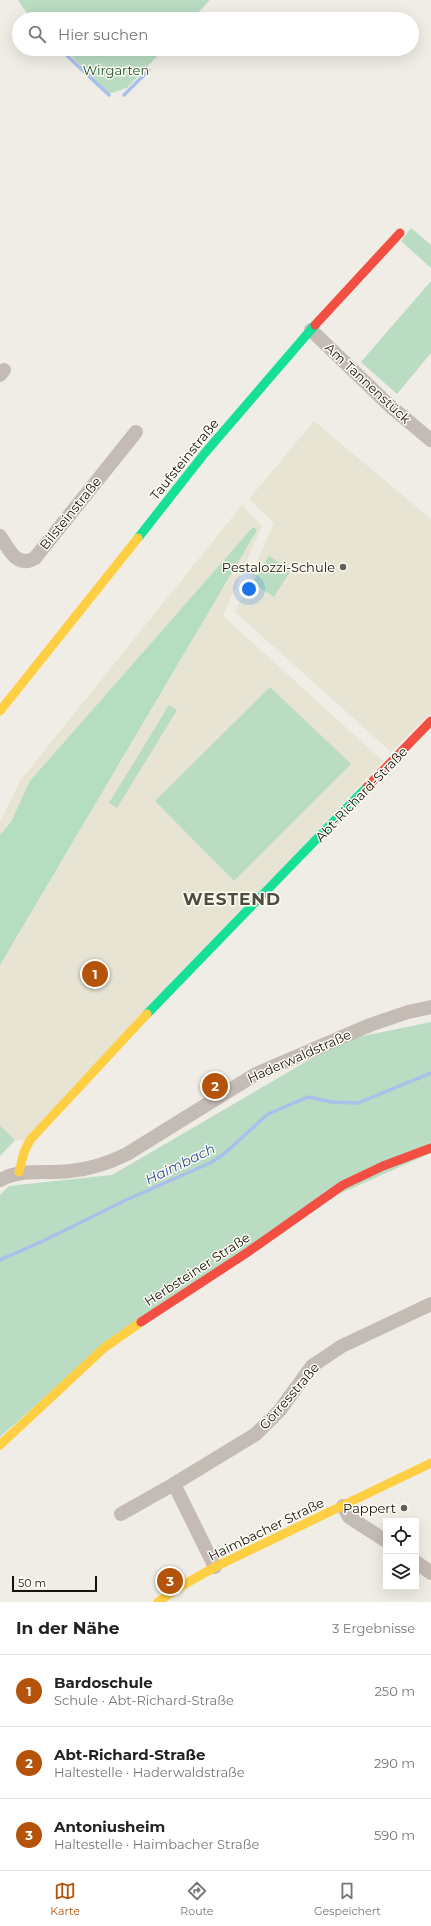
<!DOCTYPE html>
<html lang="de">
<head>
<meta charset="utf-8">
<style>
  :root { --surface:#fff; --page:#f2f2f2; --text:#222; --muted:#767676; --line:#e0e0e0; --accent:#b45309 }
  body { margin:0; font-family:Montserrat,sans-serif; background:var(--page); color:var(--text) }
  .controls { position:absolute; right:12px; bottom:12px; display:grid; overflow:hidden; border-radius:0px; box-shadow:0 4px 16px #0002 }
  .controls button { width:36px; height:36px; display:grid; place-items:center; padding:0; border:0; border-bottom:1px solid var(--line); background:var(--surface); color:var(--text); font:20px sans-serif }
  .scale { position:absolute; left:12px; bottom:10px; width:85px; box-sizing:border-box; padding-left:4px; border:2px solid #14130e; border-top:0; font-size:11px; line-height:14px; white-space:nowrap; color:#14130e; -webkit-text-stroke:3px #fffcf4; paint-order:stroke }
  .you { position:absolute; left:249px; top:589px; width:14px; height:14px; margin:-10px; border:3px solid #fff; border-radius:50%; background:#1a73e8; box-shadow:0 0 0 6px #1a73e833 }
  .badge { display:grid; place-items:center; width:26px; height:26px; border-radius:50%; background:var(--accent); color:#fff; font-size:13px; font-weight:700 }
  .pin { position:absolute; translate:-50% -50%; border:2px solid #fff; box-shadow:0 1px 4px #0006 }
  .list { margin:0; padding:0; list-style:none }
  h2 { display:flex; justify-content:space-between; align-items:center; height:52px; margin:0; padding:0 16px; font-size:17px }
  h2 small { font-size:13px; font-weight:400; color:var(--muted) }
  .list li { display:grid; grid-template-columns:26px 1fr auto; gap:12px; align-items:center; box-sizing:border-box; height:72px; padding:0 16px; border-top:1px solid var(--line) }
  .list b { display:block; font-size:15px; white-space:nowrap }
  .list p { margin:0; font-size:13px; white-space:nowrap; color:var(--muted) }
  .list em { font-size:13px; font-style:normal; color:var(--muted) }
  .icon { flex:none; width:22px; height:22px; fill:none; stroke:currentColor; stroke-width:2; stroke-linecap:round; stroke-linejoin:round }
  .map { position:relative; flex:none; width:431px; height:1602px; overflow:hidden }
  .search { position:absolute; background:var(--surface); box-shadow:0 4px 16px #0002; left:12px; right:12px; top:12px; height:44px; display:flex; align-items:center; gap:10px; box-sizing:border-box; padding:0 14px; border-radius:22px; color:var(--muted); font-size:15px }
  .sheet { height:268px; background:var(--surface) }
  nav { display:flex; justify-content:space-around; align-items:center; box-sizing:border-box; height:56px; border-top:1px solid var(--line); background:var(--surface); font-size:11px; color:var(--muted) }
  nav a { display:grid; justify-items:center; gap:2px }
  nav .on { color:var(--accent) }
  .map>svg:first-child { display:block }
  .built { fill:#e7e4d4 }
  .green { fill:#badcc2 }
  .forest { fill:#b5dec1 }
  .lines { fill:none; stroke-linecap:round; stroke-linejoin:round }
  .stream { stroke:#a9c0eb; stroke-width:3.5 }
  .street { stroke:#c5bbb5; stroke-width:14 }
  .fast { stroke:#16e098; stroke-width:9 }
  .slow { stroke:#ffcf43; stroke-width:9 }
  .jam { stroke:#f24e42; stroke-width:9 }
  .poi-dot { fill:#615f59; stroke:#fffcf4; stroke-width:1.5 }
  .labels { text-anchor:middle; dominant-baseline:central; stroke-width:3; stroke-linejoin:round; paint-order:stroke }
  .park-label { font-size:13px; fill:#1d5536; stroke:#fffcf4 }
  .street-label { font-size:13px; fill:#14130e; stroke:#fffcf4 }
  .poi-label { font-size:13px; fill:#14130e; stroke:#fffcf4; text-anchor:end }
  .water-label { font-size:14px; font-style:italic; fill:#2d539f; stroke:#fffcf4 }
  .district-label { font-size:17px; font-weight:bold; letter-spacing:1px; fill:#4e4b3f; stroke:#fffcf4 }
</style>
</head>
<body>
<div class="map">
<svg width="431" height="1602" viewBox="0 0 431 1602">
  <rect width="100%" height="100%" fill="#efede5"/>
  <!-- built -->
  <g class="built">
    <polygon points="314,421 431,519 431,713 391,752 235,612 274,523 249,499"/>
    <polygon points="242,505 262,526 223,616 383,761 27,1140 15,1140 0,1128 0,822 20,781"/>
  </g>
  <!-- green -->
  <g class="green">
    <polygon points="18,0 210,0 192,19 31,19"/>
    <polygon points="65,49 164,49 127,88 108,94"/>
    <polygon points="411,228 431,245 431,268 401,241"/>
    <polygon points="431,281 431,353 397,394 361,362"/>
    <polygon points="269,556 291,570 274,597 252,583"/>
    <polygon points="270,687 351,764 234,881 155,801"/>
    <polygon points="169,705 177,710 117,808 109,803"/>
    <polygon points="431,1022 431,1153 330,1198 104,1345 0,1437 0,1195 9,1186 112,1175 326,1050 349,1039"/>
    <polygon points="0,1126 15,1140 0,1156"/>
  </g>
  <!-- forest -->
  <polygon class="forest" points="253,527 257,530 0,965 0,835 11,822 30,781"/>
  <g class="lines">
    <!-- stream -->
    <g class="stream">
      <polyline points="28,19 29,19"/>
      <polyline points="60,49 109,95"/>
      <polyline points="124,95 149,70"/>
      <polyline points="0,1260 43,1241 124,1201 210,1163 224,1154 268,1114 308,1097 332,1102 358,1103 431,1073"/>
    </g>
    <!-- street -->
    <g class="street">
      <polyline points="311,330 390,406 431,440"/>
      <polyline points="0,375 4,370"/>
      <path d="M0 536C9 549 17 569 35 558L136 432"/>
      <path d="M0 1180C22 1168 46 1174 70 1171 91 1169 109 1163 127 1154L256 1074 370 1025 408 1012 431 1007"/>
      <polyline points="174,1484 215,1567"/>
      <polyline points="343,1506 349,1517 386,1541"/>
      <polyline points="121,1514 174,1484 256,1434 280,1410 312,1366 342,1346 431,1304"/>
      <polyline points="416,1562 431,1573"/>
    </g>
    <!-- fast -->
    <g class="fast">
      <polyline points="138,538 204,454 315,325"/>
      <polyline points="147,1014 367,787"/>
    </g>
    <!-- slow -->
    <g class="slow">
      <polyline points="0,711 138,538"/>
      <polyline points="19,1172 24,1152 30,1140 147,1014"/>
      <polyline points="0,1445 104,1348 141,1322"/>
      <polyline points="158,1602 176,1589 215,1567 431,1463"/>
    </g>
    <!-- jam -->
    <g class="jam">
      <polyline points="315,325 400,233"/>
      <polyline points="367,787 431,721"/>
      <polyline points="141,1322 248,1252 343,1185 383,1166 431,1148"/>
    </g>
  </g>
  <!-- markers -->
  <g class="poi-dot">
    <circle cx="343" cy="567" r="4"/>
    <circle cx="404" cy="1508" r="4"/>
  </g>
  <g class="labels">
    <!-- park labels -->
    <g class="park-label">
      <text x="116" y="70">Wirgarten</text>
    </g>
    <!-- street labels -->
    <g class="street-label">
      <text transform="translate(368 383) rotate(43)">Am Tannenstück</text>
      <text transform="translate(184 459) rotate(-51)">Taufsteinstraße</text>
      <text transform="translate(70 513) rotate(-51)">Bilsteinstraße</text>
      <text transform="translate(361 794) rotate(-46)">Abt-Richard-Straße</text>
      <text transform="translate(299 1056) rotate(-24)">Haderwaldstraße</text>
      <text transform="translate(197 1269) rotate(-33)">Herbsteiner Straße</text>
      <text transform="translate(289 1396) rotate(-49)">Görresstraße</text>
      <text transform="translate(266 1529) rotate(-26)">Haimbacher Straße</text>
    </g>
    <!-- poi labels -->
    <g class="poi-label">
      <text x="335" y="567">Pestalozzi-Schule</text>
      <text x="396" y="1508">Pappert</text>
    </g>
    <!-- water labels -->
    <g class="water-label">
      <text transform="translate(180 1164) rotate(-26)">Haimbach</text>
    </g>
    <!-- district labels -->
    <g class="district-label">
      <text x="232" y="899">WESTEND</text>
    </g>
  </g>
</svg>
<div class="controls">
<button><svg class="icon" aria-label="locate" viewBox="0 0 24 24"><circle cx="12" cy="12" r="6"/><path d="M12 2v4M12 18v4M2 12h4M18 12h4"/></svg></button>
<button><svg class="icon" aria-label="layers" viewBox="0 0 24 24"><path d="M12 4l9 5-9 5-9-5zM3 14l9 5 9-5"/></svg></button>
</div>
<div class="scale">50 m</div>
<div class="you"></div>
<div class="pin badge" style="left:95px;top:974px">1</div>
<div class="pin badge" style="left:215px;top:1086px">2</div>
<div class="pin badge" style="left:170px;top:1581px">3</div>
<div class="search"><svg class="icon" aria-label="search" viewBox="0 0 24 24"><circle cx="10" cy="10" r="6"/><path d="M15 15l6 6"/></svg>Hier suchen</div>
</div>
<section class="sheet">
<h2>In der Nähe<small>3 Ergebnisse</small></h2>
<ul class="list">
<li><span class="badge">1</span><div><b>Bardoschule</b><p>Schule · Abt-Richard-Straße</p></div><em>250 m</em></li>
<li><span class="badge">2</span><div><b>Abt-Richard-Straße</b><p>Haltestelle · Haderwaldstraße</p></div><em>290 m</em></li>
<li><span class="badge">3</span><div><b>Antoniusheim</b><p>Haltestelle · Haimbacher Straße</p></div><em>590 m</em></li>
</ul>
</section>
<nav>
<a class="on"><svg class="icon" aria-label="map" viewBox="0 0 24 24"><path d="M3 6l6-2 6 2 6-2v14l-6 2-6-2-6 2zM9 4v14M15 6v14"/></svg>Karte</a>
<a><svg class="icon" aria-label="directions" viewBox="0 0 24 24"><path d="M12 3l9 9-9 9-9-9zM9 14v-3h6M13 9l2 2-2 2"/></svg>Route</a>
<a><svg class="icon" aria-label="saved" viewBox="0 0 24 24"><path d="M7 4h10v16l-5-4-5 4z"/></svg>Gespeichert</a>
</nav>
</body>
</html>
